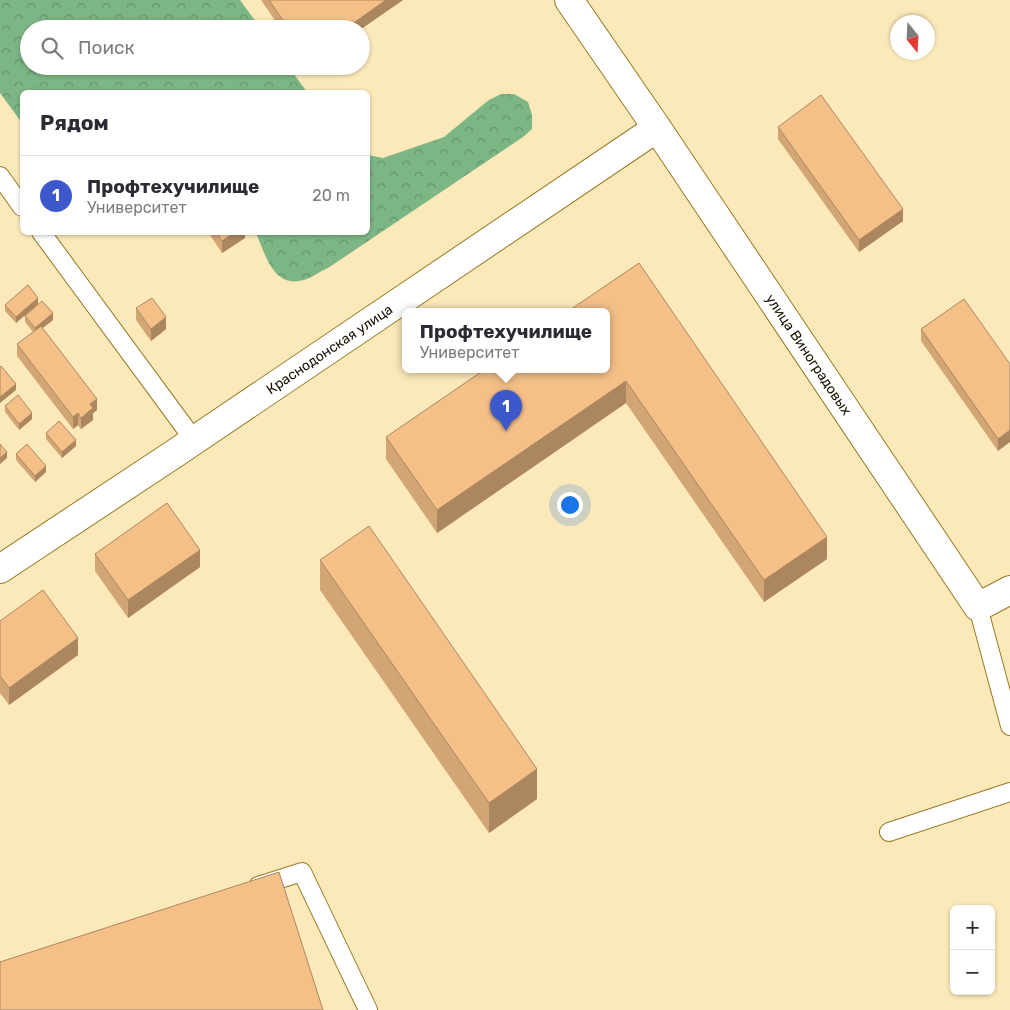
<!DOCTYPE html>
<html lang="ru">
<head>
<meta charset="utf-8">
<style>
  :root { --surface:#fff; --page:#f2f2f3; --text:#2b2b33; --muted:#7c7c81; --line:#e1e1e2; --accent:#3c58ca }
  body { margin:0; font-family:Rubik,sans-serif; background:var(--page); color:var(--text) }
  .controls { position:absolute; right:15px; bottom:15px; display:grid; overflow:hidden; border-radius:8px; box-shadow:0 1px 4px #0004 }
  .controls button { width:45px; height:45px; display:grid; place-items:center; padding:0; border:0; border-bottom:1px solid var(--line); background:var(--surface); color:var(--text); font:25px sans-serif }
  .compass { position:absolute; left:890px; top:15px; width:45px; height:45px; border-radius:50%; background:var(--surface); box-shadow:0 1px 4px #0004; rotate:162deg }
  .you { position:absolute; left:569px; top:504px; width:18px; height:18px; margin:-12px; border:4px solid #fff; border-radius:50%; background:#1a73e8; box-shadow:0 0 0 8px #1a73e833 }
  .badge { display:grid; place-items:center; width:32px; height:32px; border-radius:50%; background:var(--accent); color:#fff; font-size:16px; font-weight:700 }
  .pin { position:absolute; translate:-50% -41px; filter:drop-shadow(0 1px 2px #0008) }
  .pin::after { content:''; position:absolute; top:26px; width:18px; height:15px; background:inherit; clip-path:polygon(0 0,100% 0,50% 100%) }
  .popup { position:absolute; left:402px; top:308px; width:208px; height:65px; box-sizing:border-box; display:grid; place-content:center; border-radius:8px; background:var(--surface); filter:drop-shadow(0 1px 4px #0005); font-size:16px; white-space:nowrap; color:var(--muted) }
  .popup b { font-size:19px; color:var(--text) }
  .popup::after { content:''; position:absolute; left:50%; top:100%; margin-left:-10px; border:10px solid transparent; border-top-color:var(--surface) }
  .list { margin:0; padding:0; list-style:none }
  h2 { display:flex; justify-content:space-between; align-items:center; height:65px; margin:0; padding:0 20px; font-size:21px }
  h2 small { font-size:16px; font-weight:400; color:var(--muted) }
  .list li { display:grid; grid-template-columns:32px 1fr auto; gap:15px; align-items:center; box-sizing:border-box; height:80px; padding:0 20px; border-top:1px solid var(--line) }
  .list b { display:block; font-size:19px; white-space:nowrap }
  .list p { margin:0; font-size:16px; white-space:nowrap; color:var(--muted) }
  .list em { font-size:16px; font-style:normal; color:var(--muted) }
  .icon { flex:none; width:28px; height:28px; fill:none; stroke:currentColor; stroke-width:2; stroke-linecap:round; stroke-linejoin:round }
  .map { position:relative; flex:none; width:1010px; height:1010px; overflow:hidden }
  .search { position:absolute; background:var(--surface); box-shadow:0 1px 4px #0004; left:20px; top:20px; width:350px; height:55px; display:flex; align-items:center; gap:12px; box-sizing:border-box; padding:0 18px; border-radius:28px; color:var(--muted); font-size:19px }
  .panel { position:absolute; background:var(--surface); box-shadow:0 1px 4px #0004; left:20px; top:90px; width:350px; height:145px; border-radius:8px }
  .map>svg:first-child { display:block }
  .forest { fill:url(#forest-crowns) }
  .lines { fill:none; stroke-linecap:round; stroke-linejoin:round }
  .service-casing { stroke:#987a24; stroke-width:20 }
  .minor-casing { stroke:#987a24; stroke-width:30 }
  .service { stroke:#fff; stroke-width:18 }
  .minor { stroke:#fff; stroke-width:28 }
  .wall { fill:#d2a575 }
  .shaded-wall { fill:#ab865f }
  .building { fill:#f4c088; stroke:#ab865f }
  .labels { text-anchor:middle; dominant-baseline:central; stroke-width:5; stroke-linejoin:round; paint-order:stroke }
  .street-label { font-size:14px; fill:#1c1300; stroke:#fce9ba }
</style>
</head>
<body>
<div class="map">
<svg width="1010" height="1010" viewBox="0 0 1010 1010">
  <defs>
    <pattern id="forest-crowns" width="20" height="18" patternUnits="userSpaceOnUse" patternTransform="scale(1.25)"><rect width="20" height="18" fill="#7cb685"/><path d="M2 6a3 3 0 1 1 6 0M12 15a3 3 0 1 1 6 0" fill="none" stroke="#65936a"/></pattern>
  </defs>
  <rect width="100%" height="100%" fill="#fce9ba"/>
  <!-- forest -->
  <g class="forest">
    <polygon points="0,0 240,0 261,29 29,29 29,66 288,66 307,92 22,92 22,123 0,93"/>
    <path d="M501 94H514L528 102 532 115V129L523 137 328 268C321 271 314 276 307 279 274 291 266 256 256 233L368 232V155L383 158 444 137 479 108 489 100Z"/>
  </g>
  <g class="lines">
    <!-- service casing -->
    <g class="service-casing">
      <g id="service">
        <polyline points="0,176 22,207"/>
        <polyline points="41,232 194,440"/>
        <polyline points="978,607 1010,726"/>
        <polyline points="889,832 1010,792"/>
        <polyline points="258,886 302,872 368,1010"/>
      </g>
    </g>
    <!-- minor casing -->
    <g class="minor-casing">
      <g id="minor">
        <path id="s1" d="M569 0 657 128 978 607 1010 590"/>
        <path id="s2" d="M0 569 174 454 657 128"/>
      </g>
    </g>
    <!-- service -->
    <use href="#service" class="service"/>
    <!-- minor -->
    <use href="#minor" class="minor"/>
  </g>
  <!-- wall -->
  <g class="wall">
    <polygon points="261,0 403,0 361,29 281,29"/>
    <polygon points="778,127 903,221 859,252 778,139"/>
    <polygon points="208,232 245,232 245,238 222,253"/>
    <polygon points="38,304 16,323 5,311 5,305"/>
    <polygon points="136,308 166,329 151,341 136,320"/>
    <polygon points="606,312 827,559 764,602 626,403 437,533 386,459 386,437"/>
    <polygon points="25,316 53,320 42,328 97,410 93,413 93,420 81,429 78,425 73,429 17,356 17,344 33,332 25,322"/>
    <polygon points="921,329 1010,364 998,451 921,341"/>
    <polygon points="5,406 32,419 19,430 5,412"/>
    <polygon points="46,433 76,446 62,458 46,439"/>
    <polygon points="16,454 46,472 35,482 16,460"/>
    <polygon points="95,554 200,567 128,618 95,571"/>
    <polygon points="320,560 537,799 489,833 320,590"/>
    <polygon points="0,621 78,655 9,705 0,693"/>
  </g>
  <!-- shaded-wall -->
  <g class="shaded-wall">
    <polygon points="386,0 403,0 361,29 345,29"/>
    <polygon points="903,209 903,221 859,252 859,240"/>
    <polygon points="235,232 245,232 245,238 222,253 222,241"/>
    <polygon points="38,298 38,304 16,323 16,317"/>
    <polygon points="53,313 53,320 35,334 35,328"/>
    <polygon points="166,317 166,329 151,341 151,329"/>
    <polygon points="626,381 626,403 437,533 437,510"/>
    <polygon points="16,384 16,390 0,403 0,397"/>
    <polygon points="97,399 97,410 93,413 93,420 81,429 81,418 90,404"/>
    <polygon points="32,413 32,419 19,430 19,424"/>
    <polygon points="78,413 78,425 73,429 73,417"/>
    <polygon points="1010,430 1010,442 998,451 998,439"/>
    <polygon points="76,440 76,446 62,458 62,452"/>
    <polygon points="7,452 7,458 0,464 0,458"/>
    <polygon points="46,466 46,472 35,482 35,476"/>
    <polygon points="827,537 827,559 764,602 764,580"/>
    <polygon points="200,550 200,567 128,618 128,600"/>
    <polygon points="78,638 78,655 9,705 9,688"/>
    <polygon points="537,769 537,799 489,833 489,803"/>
  </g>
  <!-- building -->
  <g class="building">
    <polygon points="269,0 386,0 345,29 289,29"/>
    <polygon points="821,95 903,209 859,240 778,127"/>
    <polygon points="216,232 235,232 222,241"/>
    <polygon points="639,263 827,537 764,580 626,381 437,510 386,437 484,370 606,370 606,312 567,312"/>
    <polygon points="28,285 38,298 16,317 5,305"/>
    <polygon points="152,298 166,317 151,329 136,308"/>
    <polygon points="964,299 1010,364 1010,430 998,439 921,329"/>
    <polygon points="42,301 53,313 35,328 25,316"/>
    <polygon points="41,326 97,399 90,404 93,408 81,418 78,413 73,417 17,344"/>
    <polygon points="1,366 16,384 0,397 0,367"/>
    <polygon points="18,395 32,413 19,424 5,406"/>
    <polygon points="59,421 76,440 62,452 46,433"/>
    <polygon points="0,444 7,452 0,458"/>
    <polygon points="27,444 46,466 35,476 16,454"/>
    <polygon points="167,503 200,550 128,600 95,554"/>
    <polygon points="369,526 537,769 489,803 320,560"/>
    <polygon points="43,590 78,638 9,688 0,676 0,621"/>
    <polygon points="279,872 323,1010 0,1010 0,962"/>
  </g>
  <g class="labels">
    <!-- street labels -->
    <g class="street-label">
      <text stroke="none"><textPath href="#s2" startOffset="396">Краснодонская улица</textPath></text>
      <text stroke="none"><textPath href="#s1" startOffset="428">улица Виноградовых</textPath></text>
    </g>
  </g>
</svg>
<div class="controls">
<button>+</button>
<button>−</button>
</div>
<svg class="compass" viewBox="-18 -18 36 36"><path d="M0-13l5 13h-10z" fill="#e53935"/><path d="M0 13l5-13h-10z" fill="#7c7c81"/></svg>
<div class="you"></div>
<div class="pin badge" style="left:506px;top:431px">1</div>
<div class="popup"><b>Профтехучилище</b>Университет</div>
<div class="search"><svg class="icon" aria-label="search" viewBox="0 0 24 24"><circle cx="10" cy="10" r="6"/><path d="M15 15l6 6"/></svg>Поиск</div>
<section class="panel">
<h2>Рядом<small></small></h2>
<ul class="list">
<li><span class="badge">1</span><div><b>Профтехучилище</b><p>Университет</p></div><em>20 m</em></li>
</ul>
</section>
</div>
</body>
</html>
